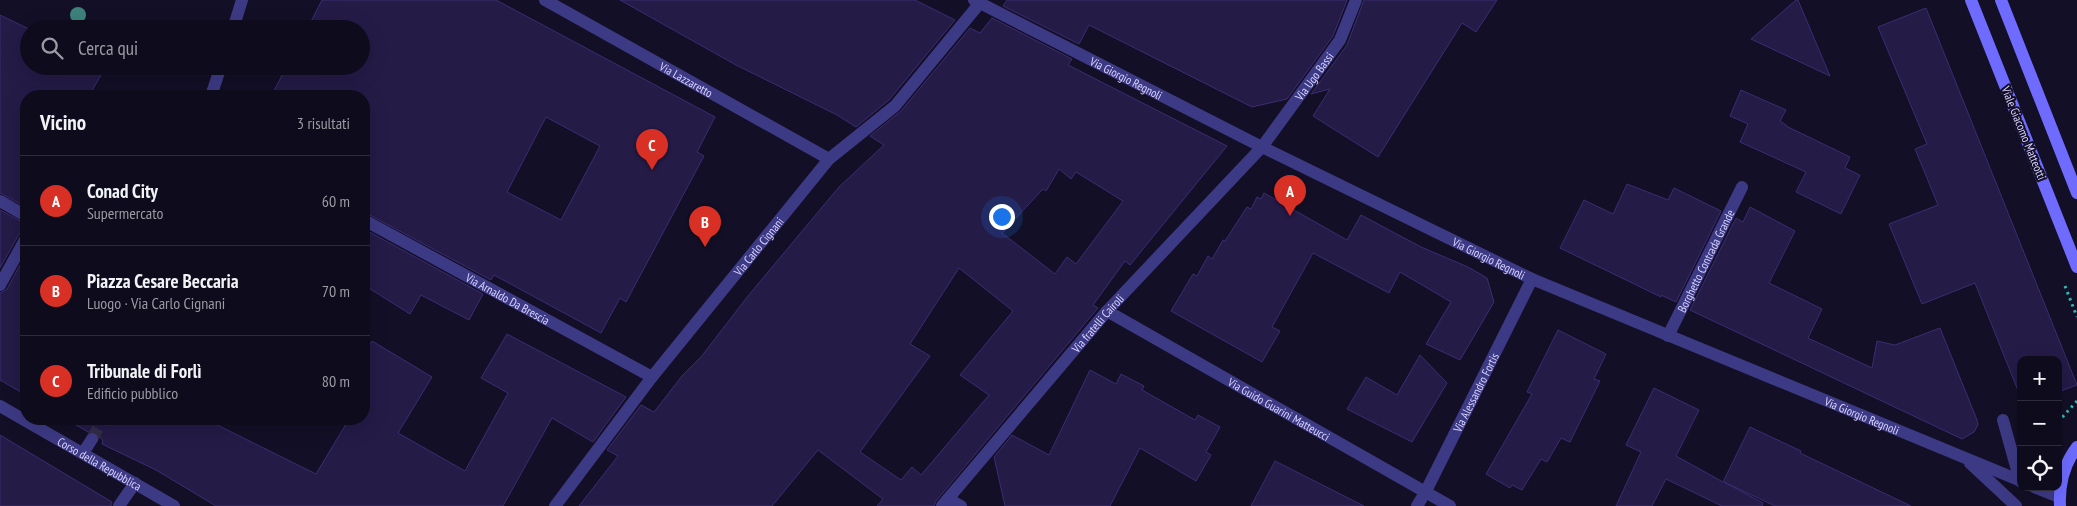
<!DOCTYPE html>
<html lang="it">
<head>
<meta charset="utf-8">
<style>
  :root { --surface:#0e0b1c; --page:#171425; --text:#f1f3f6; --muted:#9b9ba3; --line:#2e2b3b; --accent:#d93025 }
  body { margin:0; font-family:"PT Sans Narrow",sans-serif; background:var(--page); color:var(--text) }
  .controls { position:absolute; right:15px; bottom:15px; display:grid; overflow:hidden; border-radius:10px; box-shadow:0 5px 20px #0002 }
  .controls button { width:45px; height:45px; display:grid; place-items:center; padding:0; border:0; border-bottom:1px solid var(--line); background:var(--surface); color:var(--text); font:25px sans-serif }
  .you { position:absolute; left:1001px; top:216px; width:18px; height:18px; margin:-12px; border:4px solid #fff; border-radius:50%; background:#1a73e8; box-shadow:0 0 0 8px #1a73e833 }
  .badge { display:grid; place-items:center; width:32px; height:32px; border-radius:50%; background:var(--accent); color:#fff; font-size:16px; font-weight:700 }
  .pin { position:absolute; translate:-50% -41px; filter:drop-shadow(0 1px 2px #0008) }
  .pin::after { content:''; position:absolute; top:26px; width:18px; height:15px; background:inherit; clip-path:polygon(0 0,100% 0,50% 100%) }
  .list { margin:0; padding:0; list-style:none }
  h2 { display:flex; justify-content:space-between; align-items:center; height:65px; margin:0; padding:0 20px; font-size:21px }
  h2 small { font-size:16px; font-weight:400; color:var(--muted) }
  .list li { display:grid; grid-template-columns:32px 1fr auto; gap:15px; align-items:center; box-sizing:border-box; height:90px; padding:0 20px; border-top:1px solid var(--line) }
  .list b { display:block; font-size:19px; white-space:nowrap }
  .list p { margin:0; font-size:16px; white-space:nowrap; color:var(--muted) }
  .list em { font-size:16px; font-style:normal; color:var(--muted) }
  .icon { flex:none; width:28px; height:28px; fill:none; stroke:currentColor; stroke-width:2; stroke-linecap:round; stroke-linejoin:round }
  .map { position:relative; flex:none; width:2077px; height:506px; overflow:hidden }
  .search { position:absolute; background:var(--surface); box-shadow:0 5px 20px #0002; left:20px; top:20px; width:350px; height:55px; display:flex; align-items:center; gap:12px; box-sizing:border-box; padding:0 18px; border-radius:28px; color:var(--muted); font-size:19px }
  .panel { position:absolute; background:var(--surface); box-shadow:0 5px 20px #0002; left:20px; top:90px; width:350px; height:335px; border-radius:20px }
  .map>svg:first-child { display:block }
  .building { fill:#241b47; stroke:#3b2d73; fill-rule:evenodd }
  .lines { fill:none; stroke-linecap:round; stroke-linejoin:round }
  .street-tunnel { stroke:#312d47; stroke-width:12; stroke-dasharray:12 6; stroke-linecap:butt }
  .path { stroke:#2fb8b0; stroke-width:3; stroke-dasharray:2.5 4; stroke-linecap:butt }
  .street { stroke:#3d3a85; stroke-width:12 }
  .secondary { stroke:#6f6bff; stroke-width:12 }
  .tree { fill:#3d827b }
  .labels { text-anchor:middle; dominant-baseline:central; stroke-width:4; stroke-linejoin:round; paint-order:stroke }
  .street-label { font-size:12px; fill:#d9d4ff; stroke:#130f26 }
</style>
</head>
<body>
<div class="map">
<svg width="2077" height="506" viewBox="0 0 2077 506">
  <rect width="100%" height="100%" fill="#130f26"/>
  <!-- building -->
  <g class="building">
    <path d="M322 0H496L715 117 697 152 704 156 626 302 620 298 601 333 494 275 491 280 364 212V96H271L287 66H361V29H307ZM546 117 600 146 561 220 507 192Z"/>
    <polygon points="620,0 915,0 955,20 889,100 856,127 837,115 736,65"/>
    <polygon points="1007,0 1347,0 1333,36 1287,99 1252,107 1089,25 1079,44 1003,6"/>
    <polygon points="1364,0 1497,0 1476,32 1462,23 1378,157 1313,116 1330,89 1311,94 1347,45"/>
    <polygon points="1796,0 1798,0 1830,76 1751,39"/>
    <polygon points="1926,8 2077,385 2058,392 2058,360 2021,360 2021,398 1975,283 1922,304 1889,224 1938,205 1915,149 1927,144 1878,27"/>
    <polygon points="0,15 29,29 29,66 106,66 89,96 26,96 26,207 0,193"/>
    <path d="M992 18 1072 59 1068 65 1227 146 1130 265 1125 261 1093 305 1098 308 936 501 934 506H877L883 499 818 450 772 506H579L618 456 607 450 641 405 654 412 682 376 701 357 748 296 839 187 884 145 870 136 901 111 970 28 980 33ZM1059 169 1071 179 1076 172 1123 201 1076 264 1067 257 1055 274 1002 233 1043 189 1046 191ZM959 268 1013 311 960 375 989 395 921 475 912 467 901 480 860 452 930 356 910 344Z"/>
    <polygon points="1741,90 1786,110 1780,121 1786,125 1786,126 1850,157 1845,168 1860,175 1841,214 1796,192 1806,172 1740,142 1748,124 1730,116"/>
    <polygon points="1627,184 1668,200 1674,188 1721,211 1676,302 1661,295 1661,297 1560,248 1584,200 1613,214"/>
    <polygon points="1264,193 1347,240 1361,215 1421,247 1468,267 1487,278 1494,302 1460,360 1426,344 1451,302 1400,272 1389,293 1313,253 1272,327 1280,331 1262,362 1171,311 1193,274 1197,276 1208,256 1212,259 1223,240 1225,241 1247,207 1251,209 1257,197 1261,199"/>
    <polygon points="1750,207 1795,231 1769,283 1822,309 1808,338 1872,368 1877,341 1895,345 1940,328 1977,420 1978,425 1974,432 1962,439 1690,310 1736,218 1743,222"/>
    <polygon points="0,210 26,224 26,230 19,234 0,268"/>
    <polygon points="364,229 483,294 469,320 421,295 410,314 364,285"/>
    <polygon points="26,254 26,395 0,380 0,293 7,289"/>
    <polygon points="1558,330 1606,354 1594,379 1600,381 1570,442 1561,438 1547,462 1541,459 1522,490 1512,485 1510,488 1486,474 1532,394 1527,392"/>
    <polygon points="507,334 626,397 593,442 552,418 503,506 216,506 156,470 102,444 103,441 96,432 88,432 66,419 205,419 316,474 349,419 364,419 364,355 372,341 432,377 398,433 465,471 508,393 481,378"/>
    <polygon points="1420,355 1447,383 1412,442 1347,409 1366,377 1397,395"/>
    <polygon points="1090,370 1116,384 1121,374 1144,386 1142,390 1195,420 1198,415 1220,427 1206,452 1211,455 1196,481 1140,448 1110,506 1005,506 994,457 1012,435 1049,455"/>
    <polygon points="1654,388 1699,410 1676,456 1723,482 1750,427 1801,451 1800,453 1911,506 1775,506 1724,482 1763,503 1762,506 1722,506 1666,479 1652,506 1616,506 1641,452 1626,445"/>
    <polygon points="0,435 112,502 111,506 0,506"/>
    <polygon points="1275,461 1364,506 1251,506"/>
  </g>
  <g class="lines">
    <!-- street-tunnel -->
    <polyline class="street-tunnel" points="92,439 103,419"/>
    <!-- path -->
    <g class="path">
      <polyline points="2065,286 2077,317"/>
      <polyline points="2058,422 2077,401"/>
    </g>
    <!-- street -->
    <g class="street">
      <path id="s1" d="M545 0 829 159"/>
      <path id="s2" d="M974 0 1262 147 1532 279 2021 481"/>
      <polyline points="233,29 242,0"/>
      <polyline points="211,96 221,66"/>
      <polyline points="0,201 26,216"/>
      <path id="s3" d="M364 220 652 377"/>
      <polyline points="0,285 26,238"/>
      <path id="s4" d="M1107 311 1450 506"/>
      <path id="s5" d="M1668 336 1742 187"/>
      <path id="s6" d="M0 406 174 506"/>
      <polyline points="2003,420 2020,481"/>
      <polyline points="83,453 92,439"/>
      <polyline points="1970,463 2016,506"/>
      <polyline points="2034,487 2059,497"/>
      <polyline points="948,499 961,506"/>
      <polyline points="119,506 135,483"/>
      <path id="s7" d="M555 506 652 377 829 159 895 106 980 3"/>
      <path id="s8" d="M942 506 1107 311 1262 147 1340 40 1356 0"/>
      <path id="s9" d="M1417 506 1425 493 1532 279"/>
    </g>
    <!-- secondary -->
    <g class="secondary">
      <polyline points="1971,0 2077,267"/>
      <polyline points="2001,0 2077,193"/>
      <path d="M2060 506C2059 485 2064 464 2077 447"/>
    </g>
  </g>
  <!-- trees -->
  <circle class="tree" cx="78" cy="15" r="8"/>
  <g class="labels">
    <!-- street labels -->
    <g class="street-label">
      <text stroke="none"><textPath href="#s8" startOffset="569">Via Ugo Bassi</textPath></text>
      <text stroke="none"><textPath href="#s2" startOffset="171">Via Giorgio Regnoli</textPath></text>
      <text stroke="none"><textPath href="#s1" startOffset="162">Via Lazzaretto</textPath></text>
      <text transform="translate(2024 133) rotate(68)">Viale Giacomo Matteotti</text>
      <text stroke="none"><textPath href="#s7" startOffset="330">Via Carlo Cignani</textPath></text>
      <text stroke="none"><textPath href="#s2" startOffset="576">Via Giorgio Regnoli</textPath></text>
      <text stroke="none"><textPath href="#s5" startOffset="84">Borghetto Contrada Grande</textPath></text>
      <text stroke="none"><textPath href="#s3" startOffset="164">Via Arnaldo Da Brescia</textPath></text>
      <text stroke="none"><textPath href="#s8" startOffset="240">Via fratelli Cairoli</textPath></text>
      <text stroke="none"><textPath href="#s9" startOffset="128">Via Alessandro Fortis</textPath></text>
      <text stroke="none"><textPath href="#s4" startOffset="198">Via Guido Guarini Matteucci</textPath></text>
      <text stroke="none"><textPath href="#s2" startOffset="981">Via Giorgio Regnoli</textPath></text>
      <text stroke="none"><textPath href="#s6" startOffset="115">Corso della Repubblica</textPath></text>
    </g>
  </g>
</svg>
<div class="controls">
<button>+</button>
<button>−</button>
<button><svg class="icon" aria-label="locate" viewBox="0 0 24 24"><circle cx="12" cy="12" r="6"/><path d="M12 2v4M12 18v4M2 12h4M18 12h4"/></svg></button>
</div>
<div class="you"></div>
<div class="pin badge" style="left:1290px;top:216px">A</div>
<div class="pin badge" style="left:705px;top:247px">B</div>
<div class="pin badge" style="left:652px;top:170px">C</div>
<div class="search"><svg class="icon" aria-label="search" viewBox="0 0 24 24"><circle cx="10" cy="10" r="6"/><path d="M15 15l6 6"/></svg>Cerca qui</div>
<section class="panel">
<h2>Vicino<small>3 risultati</small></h2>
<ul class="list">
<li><span class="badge">A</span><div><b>Conad City</b><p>Supermercato</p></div><em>60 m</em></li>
<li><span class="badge">B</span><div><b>Piazza Cesare Beccaria</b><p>Luogo · Via Carlo Cignani</p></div><em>70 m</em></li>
<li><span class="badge">C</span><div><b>Tribunale di Forlì</b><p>Edificio pubblico</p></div><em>80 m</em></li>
</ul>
</section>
</div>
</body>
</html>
